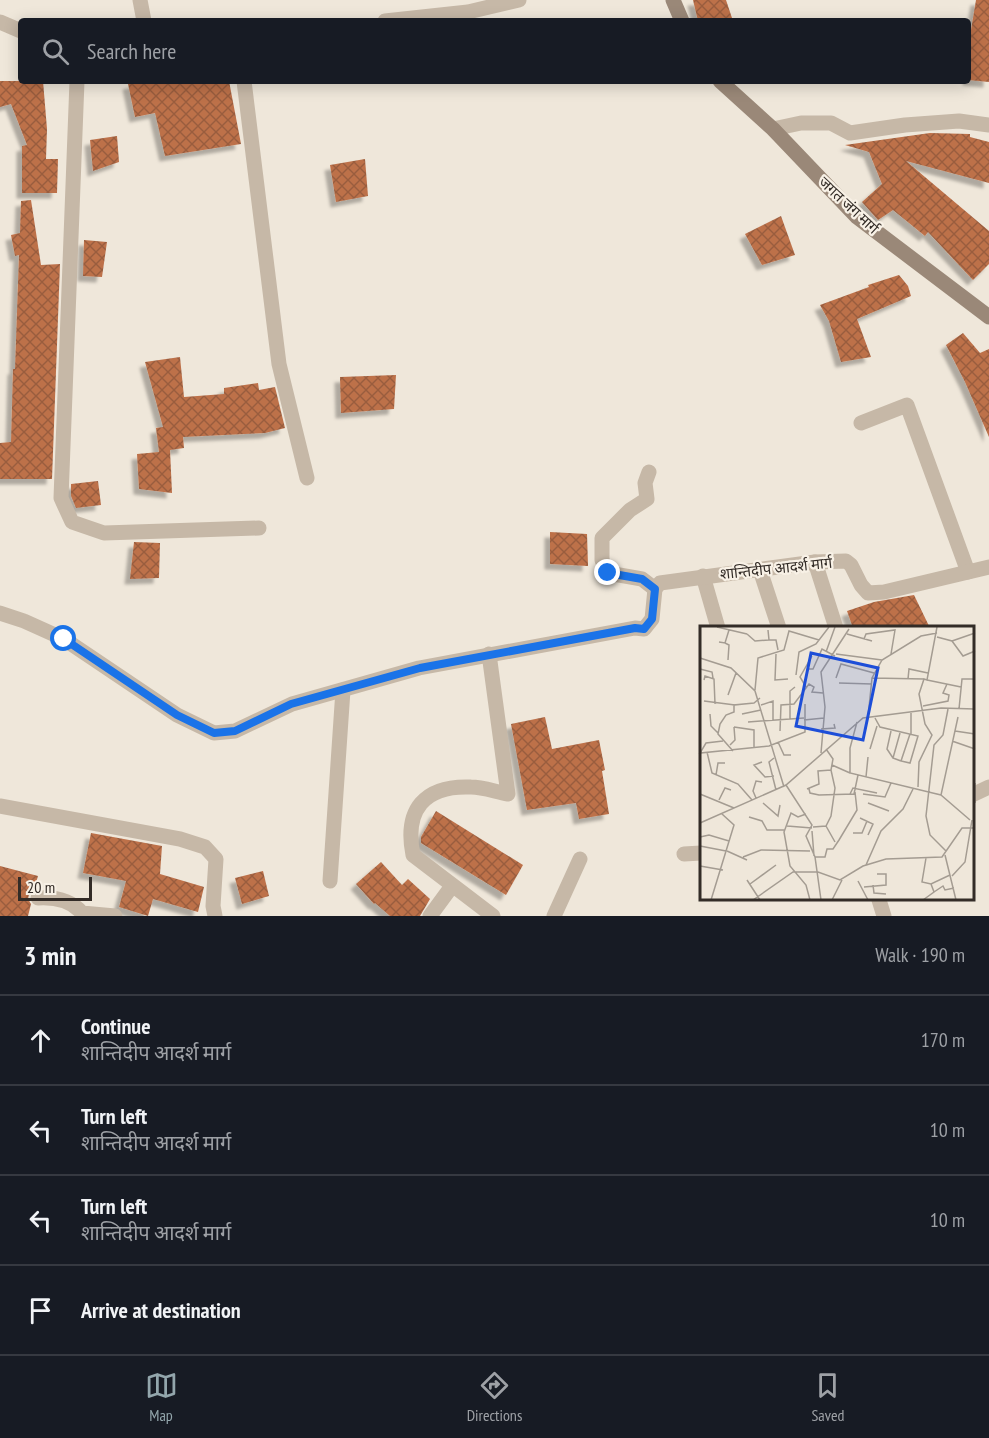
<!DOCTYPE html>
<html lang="en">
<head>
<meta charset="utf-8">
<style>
  :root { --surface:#171b24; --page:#20242c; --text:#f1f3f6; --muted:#9ea1a6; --line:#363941; --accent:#93a6ac }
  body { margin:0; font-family:"PT Sans Narrow","Noto Sans Devanagari",sans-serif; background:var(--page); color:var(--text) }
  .scale { position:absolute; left:18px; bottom:15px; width:74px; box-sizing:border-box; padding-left:6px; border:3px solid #332c27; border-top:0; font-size:16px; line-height:21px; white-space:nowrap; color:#332c27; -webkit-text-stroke:4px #f8f1e6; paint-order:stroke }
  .stop { position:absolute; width:18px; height:18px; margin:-14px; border:4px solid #1a73e8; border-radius:50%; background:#fff }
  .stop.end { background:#1a73e8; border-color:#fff; box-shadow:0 2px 6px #0008 }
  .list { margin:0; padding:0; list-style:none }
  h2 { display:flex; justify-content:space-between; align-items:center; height:78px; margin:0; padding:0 24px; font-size:26px }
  h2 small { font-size:20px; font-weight:400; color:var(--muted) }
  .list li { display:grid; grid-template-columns:39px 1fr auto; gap:18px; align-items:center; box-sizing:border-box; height:90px; padding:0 24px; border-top:2px solid var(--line) }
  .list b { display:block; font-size:22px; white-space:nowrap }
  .list p { margin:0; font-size:20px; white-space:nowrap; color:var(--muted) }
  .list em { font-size:20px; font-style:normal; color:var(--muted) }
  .icon { flex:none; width:33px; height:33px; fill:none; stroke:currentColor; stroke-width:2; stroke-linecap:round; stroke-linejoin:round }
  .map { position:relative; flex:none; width:989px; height:916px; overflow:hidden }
  .search { position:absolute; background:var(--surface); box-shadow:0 3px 15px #0003; left:18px; right:18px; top:18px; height:66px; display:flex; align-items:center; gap:15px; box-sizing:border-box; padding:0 21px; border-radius:6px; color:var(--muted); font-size:22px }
  .sheet { height:438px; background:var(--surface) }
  nav { display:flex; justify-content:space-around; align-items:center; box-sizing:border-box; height:84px; border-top:2px solid var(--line); background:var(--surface); font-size:16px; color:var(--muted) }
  nav a { display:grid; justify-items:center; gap:3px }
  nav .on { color:var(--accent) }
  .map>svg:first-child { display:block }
  .building { fill:url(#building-cross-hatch); filter:url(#shadow) }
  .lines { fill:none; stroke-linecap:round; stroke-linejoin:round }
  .street { stroke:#c6b8a7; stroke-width:15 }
  .secondary { stroke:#9a8878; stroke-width:15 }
  .route { stroke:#1a73e8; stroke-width:8 }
  .labels { text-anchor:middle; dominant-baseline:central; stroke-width:4.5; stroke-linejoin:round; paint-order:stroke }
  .street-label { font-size:15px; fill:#332c27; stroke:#f8f1e6 }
  .inset-road { fill:none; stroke:#a49c92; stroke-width:1.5 }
  .view { fill:#1d4ed8; fill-opacity:0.15; stroke:#1d4ed8; stroke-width:3 }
  .inset-edge { fill:none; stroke:#332c27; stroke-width:3 }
</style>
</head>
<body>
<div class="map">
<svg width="989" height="916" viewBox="0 0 989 916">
  <defs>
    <pattern id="building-cross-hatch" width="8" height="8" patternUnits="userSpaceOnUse" patternTransform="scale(1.5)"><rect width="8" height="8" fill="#bd714a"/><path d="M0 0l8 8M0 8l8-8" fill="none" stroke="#9a5d3e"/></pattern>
    <filter id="shadow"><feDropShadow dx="-5.5" dy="5.5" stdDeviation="1.5" flood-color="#0004"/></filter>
  </defs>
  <rect width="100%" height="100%" fill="#efe7da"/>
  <!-- building -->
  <g class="building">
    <polygon points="693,0 726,0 733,21 698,21"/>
    <polygon points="976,0 989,0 989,82 968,80 968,48"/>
    <polygon points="0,81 43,81 47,129 46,159 58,159 57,193 22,193 22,146 27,145 11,104 0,107"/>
    <polygon points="142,81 229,81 241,144 165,156 155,113 135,117 128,84"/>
    <polygon points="930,133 970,134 970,137 989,142 989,183 906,161 989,231 989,264 973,280 928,232 925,236 893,210 878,220 862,202 882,184 869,152 845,145"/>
    <polygon points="117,136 119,162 93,171 90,140"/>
    <polygon points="365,159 368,196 336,202 330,165"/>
    <polygon points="31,200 41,265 60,264 52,479 0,479 0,443 11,442 13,369 15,369 19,255 15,256 11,235 20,233 21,201"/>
    <polygon points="781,216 795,255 762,265 745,234"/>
    <polygon points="84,240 107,242 102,277 83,276"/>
    <polygon points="899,275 908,286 911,296 857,319 871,357 841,362 829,321 820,305 869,287 868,285"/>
    <polygon points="963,333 980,353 989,349 989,437 965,382 946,345"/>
    <polygon points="180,357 184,397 224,394 224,388 258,383 259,390 275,387 285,428 265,433 183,437 184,448 170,450 172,493 139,489 137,454 159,452 156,428 163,427 145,362"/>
    <polygon points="396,375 394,409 341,413 340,377"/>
    <polygon points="98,481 101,505 76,508 71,496 71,484"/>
    <polygon points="550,532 587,534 588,566 550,564"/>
    <polygon points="134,542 160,543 159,578 130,579"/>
    <polygon points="914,595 930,628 853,628 847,611 874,602"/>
    <polygon points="545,717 552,749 599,740 605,770 602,771 609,814 579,819 576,803 527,810 511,724"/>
    <polygon points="436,811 523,865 506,895 421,843 421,837"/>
    <polygon points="91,833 162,846 160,874 204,887 198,912 153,899 148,916 119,907 126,881 83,873"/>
    <polygon points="381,862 402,885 408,879 430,899 420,916 390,916 375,903 374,904 356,884"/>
    <polygon points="0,866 38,876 34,889 29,894 28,899 31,904 28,916 0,916"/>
    <polygon points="263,871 269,896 242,904 235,878"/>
  </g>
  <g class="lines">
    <!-- street -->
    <g class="street">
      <polyline points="140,0 144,21"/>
      <polyline points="385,21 468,12 519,0"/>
      <polyline points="0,22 21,31"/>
      <polyline points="77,81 61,498 72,522 104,533 259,528"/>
      <polyline points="244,81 279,364 307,478"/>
      <polyline points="773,129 801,123 831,123 850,133 905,125 959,121 989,125"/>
      <polyline points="861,423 907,405 968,572"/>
      <polyline points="649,472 645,483 647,499 630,510 602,538 602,560 608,573 642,579 655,589"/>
      <polyline points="815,562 836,628"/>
      <polyline points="760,570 779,628"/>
      <polyline points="703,576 718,628"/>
      <polyline points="0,613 24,621 64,639 177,715 214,733 235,731 292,704 419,668 635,628 644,629 652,619 655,589 660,583 815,562 846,561 851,565 861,585 868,593 884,592 989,567"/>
      <path d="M489 654 508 794C496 792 483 787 471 787 424 785 404 810 413 855L493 916"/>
      <polyline points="972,795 989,787"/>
      <polyline points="0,806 180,839 205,847 216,859 213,906 215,916"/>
      <polyline points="684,854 701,853"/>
      <polyline points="330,881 343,690"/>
      <path d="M38 898C55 897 71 900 82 913L115 916"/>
      <polyline points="879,900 884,916"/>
      <polyline points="430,916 452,886"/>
      <polyline points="554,916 580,859"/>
    </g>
    <!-- secondary -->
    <g class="secondary">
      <polyline points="673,0 682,21"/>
      <polyline points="720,81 773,129 857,217 989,317"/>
    </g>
  </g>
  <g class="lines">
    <!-- route -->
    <polyline class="route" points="64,639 177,715 214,733 235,731 291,704 420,668 635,628 644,629 652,619 655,589 642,579 608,573"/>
  </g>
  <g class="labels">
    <!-- street labels -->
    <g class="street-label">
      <text transform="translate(849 205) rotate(43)">जगत जंग मार्ग</text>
      <text transform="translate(776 568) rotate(-6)">शान्तिदीप आदर्श मार्ग</text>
    </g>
  </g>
  <!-- overview -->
  <g transform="translate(700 626)">
    <rect width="274" height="274" fill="#efe7da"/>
    <path class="inset-road" d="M17 1 47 8M68 4 69 14H76L78 24M47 8 55 15 69 14M147 8 172 15M237 11 252 15 263 30 275 25M164 13 166 8 195 4 191 28M252 15 275 7M19 16 25 17 29 4M25 17 29 19 28 34M126 26 135 1M76 28 75 54 88 53M136 28 182 34M0 32 31 42 55 65 84 161M0 43 12 46 13 52M108 43H113L122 23 135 30M96 49 99 26 116 18 129 1M136 52 141 38 174 47M172 52 224 53M208 53 209 43 228 47M4 54 5 50 14 53 15 78M227 54 261 61M139 57 172 58M106 61 100 51 112 30M55 64 58 32 84 24 89 5 119 14M28 69 36 47M4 75 35 79M61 79 73 75V94M223 80 248 75 249 69 243 67 247 58M259 83 262 53H275M10 88 11 100 18 107M42 88 61 84M168 91 172 52 182 34 221 10 237 7M258 91 241 169 270 194M175 92 180 101 218 110 210 137 201 135 210 108M90 93V65L95 61M104 94 124 92M48 96 104 92M157 96 150 122V147L241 169M34 101 54 104V122M121 103 135 102 134 98M80 105 81 79 94 78 109 58 114 61 112 66 123 67M191 105 187 123 193 132M255 105 275 108M200 107 193 132 201 135M211 109V86M23 115 6 117 0 127 69 120 105 106V78M252 115 275 123M78 116 84 129H91M30 119 35 114 34 101M126 123 133 133 131 144M170 123 177 100M33 125 18 108 20 98 26 89 34 86V79L54 77 60 72M7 126 12 147 38 158 52 174M121 127 125 81 121 46 149 3M74 132 69 136 76 164M62 136 54 139 65 151 74 150M132 139 150 147M16 149 18 137H25M166 151 168 131M275 157V177M86 159 112 199 106 210 115 231 121 274M218 161 219 136 232 109 225 98 219 68 224 53 227 54 237 1M107 163 119 158 118 145 131 144 135 162 131 190 126 200 113 201M109 163 110 167 119 169 154 168 158 149M0 168 34 182M150 168 153 162 177 167M163 168 185 171 191 157M56 172 53 165 56 155 62 156M19 174 25 162 31 164M63 177 78 190 80 179M168 177 189 185M106 188 98 191 91 187 84 206 90 240 106 259 110 274M49 191 62 195 67 204H85M160 192 173 198 168 209M0 197 86 159 163 92 241 82 275 83M87 200 112 202M126 200 135 216M112 205 114 230M153 207H162L167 195M0 211 9 209 29 215M0 220 26 225M27 225 47 234M246 225 230 209 226 190 234 119 243 109 248 83M245 229 256 274M43 231 61 224 110 225M115 231H125L127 223H133L139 214 157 184 155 166M226 232 222 256 231 258 250 249M166 239 181 205 203 183 213 163M0 240 23 244M252 250 265 236 272 194M47 254 60 274M158 255 168 274M50 258 76 239M173 259 174 267 186 268M164 261 186 259V248H177M234 266 243 260 245 264 254 262M11 274 34 199 22 188M53 274 93 246H118L140 254 163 240 186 233 242 231 262 202H275M132 274 142 254M223 274 234 266 231 258"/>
    <path class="view" d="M111 27 178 42 163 114 96 100Z"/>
    <rect width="274" height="274" class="inset-edge"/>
  </g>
</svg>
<div class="scale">20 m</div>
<div class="stop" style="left:64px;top:639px"></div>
<div class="stop end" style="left:608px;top:573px"></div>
<div class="search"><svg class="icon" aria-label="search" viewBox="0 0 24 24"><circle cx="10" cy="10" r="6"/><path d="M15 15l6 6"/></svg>Search here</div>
</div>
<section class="sheet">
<h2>3 min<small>Walk · 190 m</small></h2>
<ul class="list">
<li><svg class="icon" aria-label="ahead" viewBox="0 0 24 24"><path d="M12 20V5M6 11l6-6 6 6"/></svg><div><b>Continue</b><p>शान्तिदीप आदर्श मार्ग</p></div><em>170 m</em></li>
<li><svg class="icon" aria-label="left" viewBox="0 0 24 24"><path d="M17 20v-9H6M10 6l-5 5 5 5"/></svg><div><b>Turn left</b><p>शान्तिदीप आदर्श मार्ग</p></div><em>10 m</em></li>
<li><svg class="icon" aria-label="left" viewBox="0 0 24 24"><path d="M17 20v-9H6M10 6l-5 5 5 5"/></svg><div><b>Turn left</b><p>शान्तिदीप आदर्श मार्ग</p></div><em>10 m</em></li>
<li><svg class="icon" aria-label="arrive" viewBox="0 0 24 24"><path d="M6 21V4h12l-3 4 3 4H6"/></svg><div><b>Arrive at destination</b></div></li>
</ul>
</section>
<nav>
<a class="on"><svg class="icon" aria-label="map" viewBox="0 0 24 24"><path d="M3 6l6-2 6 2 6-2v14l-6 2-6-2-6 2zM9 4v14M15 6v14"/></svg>Map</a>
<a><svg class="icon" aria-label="directions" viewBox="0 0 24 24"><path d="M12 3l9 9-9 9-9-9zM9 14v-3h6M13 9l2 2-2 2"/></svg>Directions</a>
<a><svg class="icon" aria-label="saved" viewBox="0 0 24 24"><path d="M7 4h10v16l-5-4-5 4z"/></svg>Saved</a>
</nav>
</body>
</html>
